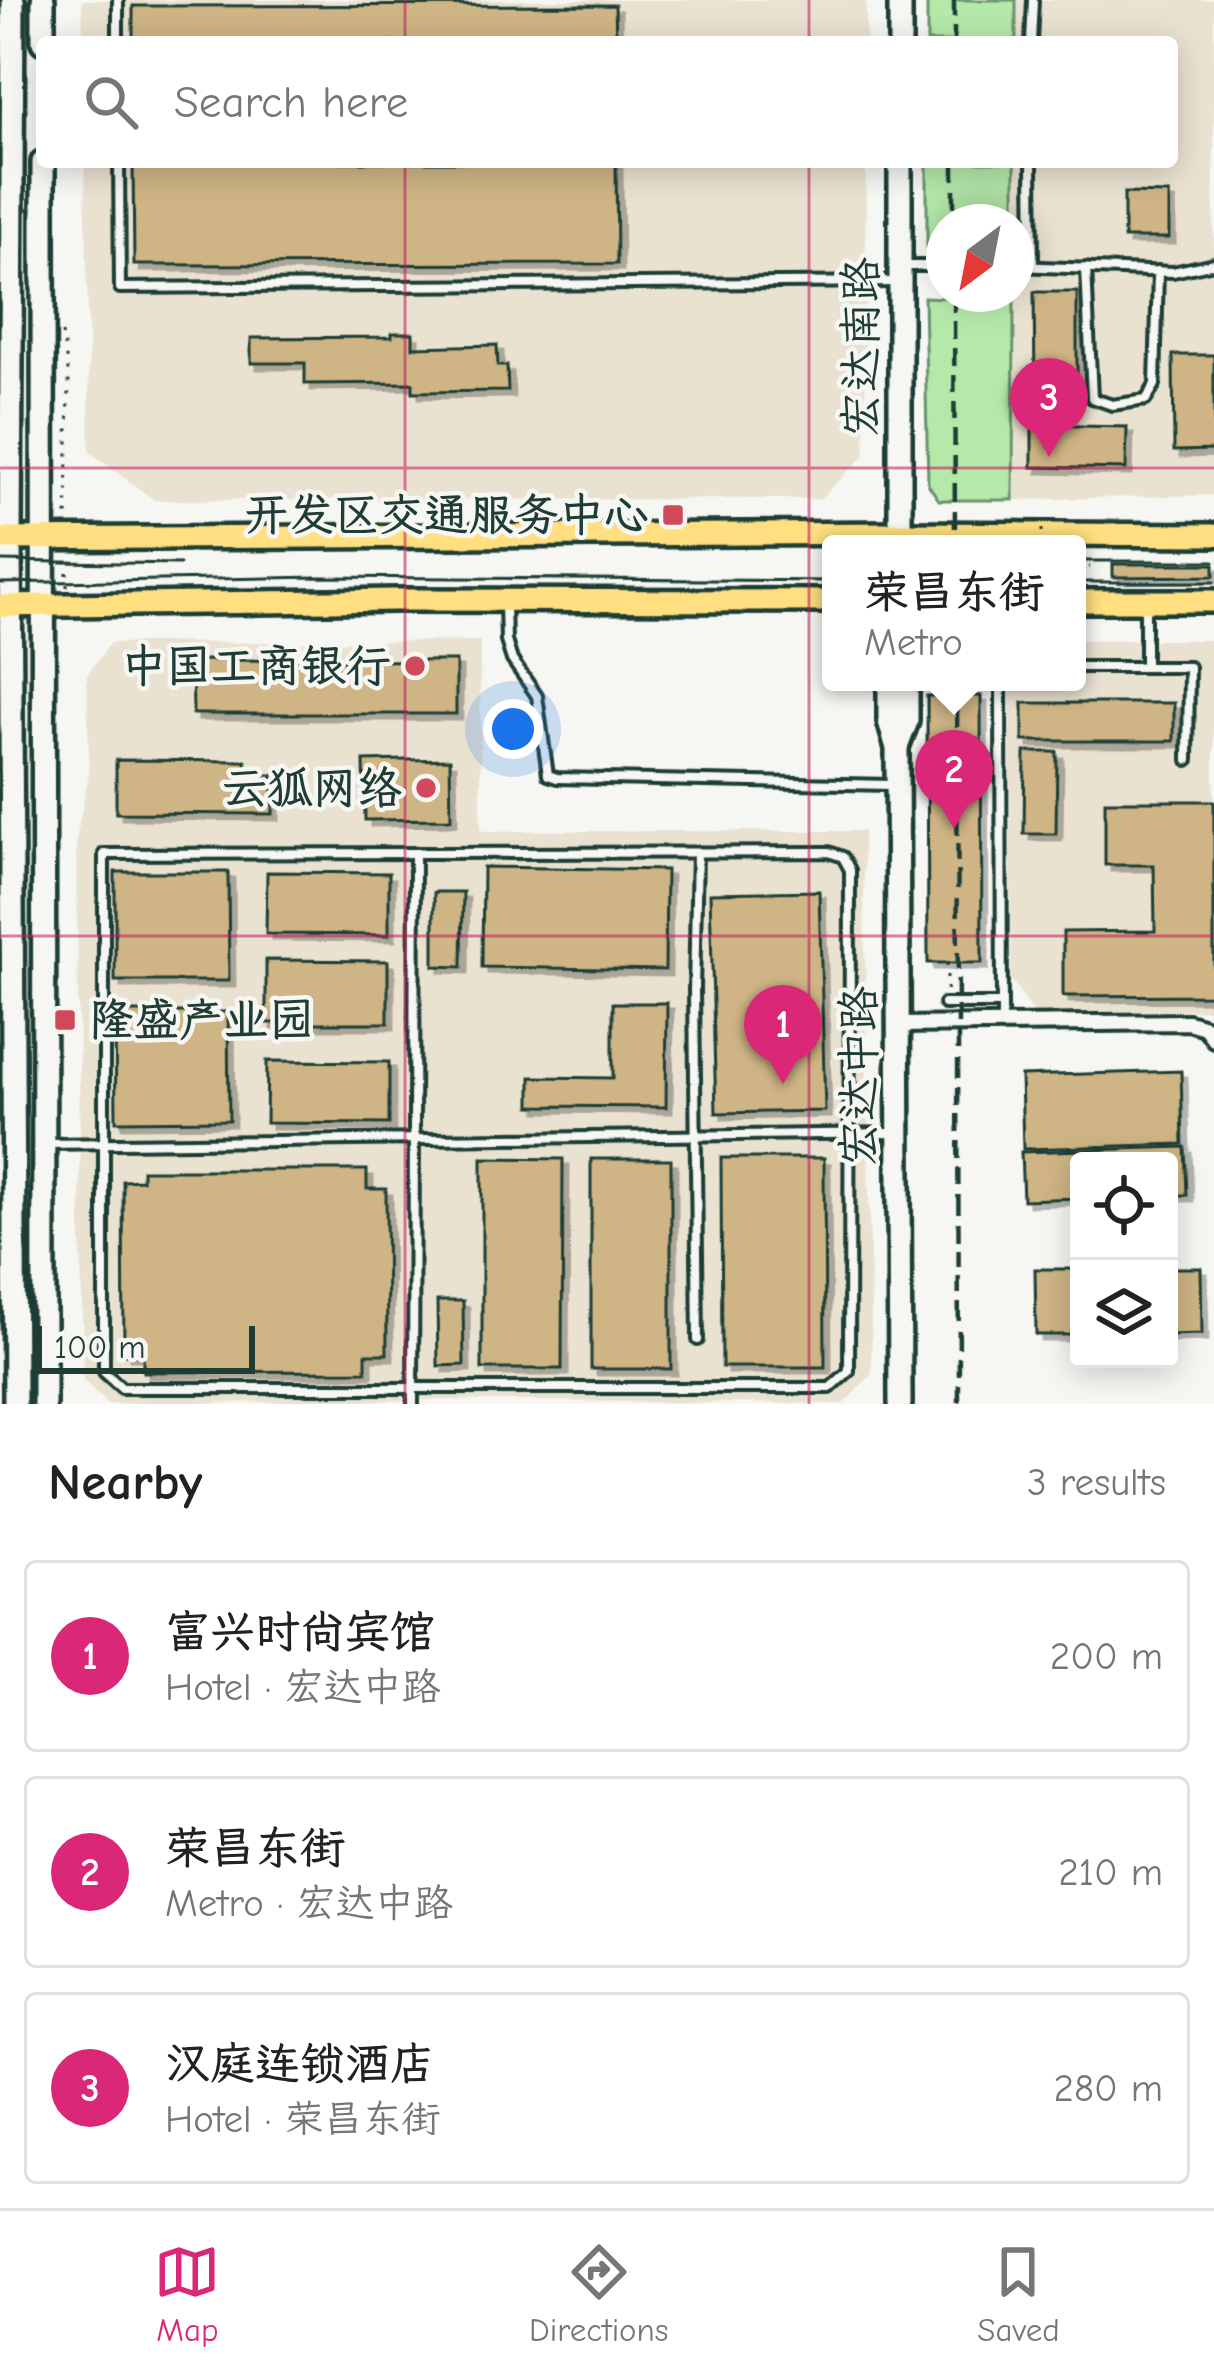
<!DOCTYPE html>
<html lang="en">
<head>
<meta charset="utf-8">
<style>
  :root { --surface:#fff; --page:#f2f2f2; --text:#222; --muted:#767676; --line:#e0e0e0; --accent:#db2777 }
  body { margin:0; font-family:"Comic Neue","LXGW WenKai TC",sans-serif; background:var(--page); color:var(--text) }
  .controls { position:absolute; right:36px; bottom:36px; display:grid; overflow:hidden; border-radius:12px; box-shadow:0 6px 30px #0003 }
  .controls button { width:108px; height:108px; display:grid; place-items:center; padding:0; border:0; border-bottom:3px solid var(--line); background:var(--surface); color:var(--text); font:60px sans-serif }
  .compass { position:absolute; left:926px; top:204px; width:108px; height:108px; border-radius:50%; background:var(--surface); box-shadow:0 6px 30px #0003; rotate:212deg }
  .scale { position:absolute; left:36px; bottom:30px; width:219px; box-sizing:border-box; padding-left:12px; border:6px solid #1f3d34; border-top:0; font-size:33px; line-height:42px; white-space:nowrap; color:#1f3d34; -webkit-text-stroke:9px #f6f6f2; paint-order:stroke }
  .you { position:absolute; left:513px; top:729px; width:42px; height:42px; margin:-30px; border:9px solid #fff; border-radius:50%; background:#1a73e8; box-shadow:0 0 0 18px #1a73e833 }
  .badge { display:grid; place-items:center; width:78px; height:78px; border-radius:50%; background:var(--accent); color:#fff; font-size:39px; font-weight:700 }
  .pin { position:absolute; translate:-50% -99px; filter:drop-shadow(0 3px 6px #0008) }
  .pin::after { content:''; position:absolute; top:63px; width:42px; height:36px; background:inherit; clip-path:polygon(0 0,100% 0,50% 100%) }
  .popup { position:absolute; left:822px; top:535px; width:264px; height:156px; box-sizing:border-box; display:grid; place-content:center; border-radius:12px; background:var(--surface); filter:drop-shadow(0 3px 9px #0005); font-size:39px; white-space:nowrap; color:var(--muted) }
  .popup b { font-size:45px; color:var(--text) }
  .popup::after { content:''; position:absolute; left:50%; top:100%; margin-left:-24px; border:24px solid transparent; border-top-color:var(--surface) }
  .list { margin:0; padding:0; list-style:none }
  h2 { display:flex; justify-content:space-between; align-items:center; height:156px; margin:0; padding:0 48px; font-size:51px }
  h2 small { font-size:39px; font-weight:400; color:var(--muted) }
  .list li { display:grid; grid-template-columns:78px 1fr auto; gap:36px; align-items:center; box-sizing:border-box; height:192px; margin:0 24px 24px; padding:0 24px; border:3px solid var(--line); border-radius:12px }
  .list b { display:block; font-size:45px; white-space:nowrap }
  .list p { margin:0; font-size:39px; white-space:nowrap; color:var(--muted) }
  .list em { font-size:39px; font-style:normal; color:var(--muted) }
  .icon { flex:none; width:66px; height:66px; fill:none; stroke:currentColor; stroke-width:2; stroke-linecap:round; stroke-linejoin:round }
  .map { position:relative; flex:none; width:1214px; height:1404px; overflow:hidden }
  .search { position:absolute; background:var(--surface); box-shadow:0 6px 30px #0003; left:36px; right:36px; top:36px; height:132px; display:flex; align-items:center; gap:30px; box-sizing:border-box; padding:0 42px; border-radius:12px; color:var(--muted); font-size:45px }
  .sheet { height:804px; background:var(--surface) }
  nav { display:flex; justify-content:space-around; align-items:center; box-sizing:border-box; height:168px; border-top:3px solid var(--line); background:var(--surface); font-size:33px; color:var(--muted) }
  nav a { display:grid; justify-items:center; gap:6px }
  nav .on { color:var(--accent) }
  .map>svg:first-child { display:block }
  .built { fill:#eae2d1 }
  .green { fill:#b5e9aa; stroke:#6a936f; stroke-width:3 }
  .building { fill:#cfb585; stroke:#1f3d34; stroke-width:3; filter:url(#shadow) }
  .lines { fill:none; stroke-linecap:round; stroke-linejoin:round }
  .lane-casing { stroke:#1f3d34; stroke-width:16 }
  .street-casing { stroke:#1f3d34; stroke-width:22 }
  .secondary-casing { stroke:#1f3d34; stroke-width:30 }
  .primary-casing { stroke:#1f3d34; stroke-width:30 }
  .path { stroke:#1f3d34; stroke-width:3; stroke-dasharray:3 9; stroke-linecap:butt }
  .lane { stroke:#f6f6f2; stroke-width:8 }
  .street { stroke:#f6f6f2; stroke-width:14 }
  .secondary { stroke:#f6f6f2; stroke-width:21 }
  .primary { stroke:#ffdf80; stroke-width:21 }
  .tram { stroke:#1f3d34; stroke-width:3 }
  .rail { stroke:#1f3d34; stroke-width:4.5; stroke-dasharray:18 9; stroke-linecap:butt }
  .path-bridge { stroke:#1f3d34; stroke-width:3; stroke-dasharray:3 9; stroke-linecap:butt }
  .grid { fill:none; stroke:#c2185b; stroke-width:3; stroke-opacity:0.55 }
  .poi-dot { fill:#d1495b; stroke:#f6f6f2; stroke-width:4.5 }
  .labels { text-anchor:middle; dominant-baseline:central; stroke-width:9; stroke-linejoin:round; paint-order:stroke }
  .street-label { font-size:45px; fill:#1f3d34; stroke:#f6f6f2 }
  .poi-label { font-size:45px; font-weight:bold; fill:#1f3d34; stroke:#f6f6f2; text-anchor:end }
</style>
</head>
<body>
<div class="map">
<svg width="1214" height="1404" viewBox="0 0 1214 1404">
  <defs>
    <filter id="shadow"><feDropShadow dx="6" dy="6" stdDeviation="0" flood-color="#0004"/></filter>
  </defs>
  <rect width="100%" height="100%" fill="#f6f6f2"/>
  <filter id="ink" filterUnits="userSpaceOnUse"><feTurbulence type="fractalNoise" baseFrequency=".00833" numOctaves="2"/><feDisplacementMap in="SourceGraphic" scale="24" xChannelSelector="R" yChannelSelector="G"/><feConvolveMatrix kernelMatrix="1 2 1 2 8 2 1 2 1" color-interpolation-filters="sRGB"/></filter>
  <g filter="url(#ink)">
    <!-- built -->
    <g class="built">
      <polygon points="82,0 866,0 866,42 83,42"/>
      <polygon points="1016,0 1214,0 1214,495 1013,500 1015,162 1172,162 1172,42 1016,42"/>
      <polygon points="85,162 866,162 865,455 820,499 154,500 90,452"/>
      <polygon points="1077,640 1214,640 1214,1009 1034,1014 1011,979 1010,682 1077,682"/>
      <polygon points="480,641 481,831 863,831 872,1374 843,1404 414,1400 108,1404 83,1380 76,841 89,772 87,675 110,643"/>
    </g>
    <!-- green -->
    <g class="green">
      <rect x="927" y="0" width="89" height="42"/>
      <polygon points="927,162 1015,162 1015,222 944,222 944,248 927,249"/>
      <polygon points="924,297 1014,301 1013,500 939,500 928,484"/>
    </g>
    <!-- building -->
    <g class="building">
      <polygon points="615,5 616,42 133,42 133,6"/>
      <polygon points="133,162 616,162 617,264 134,265"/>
      <polygon points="1124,193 1169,194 1169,238 1124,238"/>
      <polygon points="1034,292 1077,292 1077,385 1035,385"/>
      <polygon points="392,333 413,333 413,347 497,345 498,366 507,366 508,391 413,392 413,383 305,384 305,363 251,363 251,338 392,337"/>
      <polygon points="1173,355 1214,355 1214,450 1174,451"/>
      <polygon points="1032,425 1127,427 1126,469 1032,467"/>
      <polygon points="1113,564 1214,564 1214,576 1113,577"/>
      <polygon points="192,660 456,661 456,714 193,714"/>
      <polygon points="927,696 981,696 982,963 928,963"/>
      <rect x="1023" y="703" width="151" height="38"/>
      <polygon points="1025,752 1057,752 1056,834 1024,834"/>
      <polygon points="450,759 451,819 365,820 364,761"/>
      <polygon points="116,760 246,761 246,775 273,775 273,814 116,813"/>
      <polygon points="1105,801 1214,801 1214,995 1063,996 1063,932 1155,931 1154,865 1105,865"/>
      <polygon points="483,867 666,870 665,970 482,967"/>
      <polygon points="115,872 228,872 229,981 115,981"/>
      <polygon points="267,872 389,873 389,935 266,934"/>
      <polygon points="819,891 825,1111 716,1113 710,893"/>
      <polygon points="434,892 463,892 462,967 434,966"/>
      <polygon points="266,960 388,961 388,1023 266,1023"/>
      <polygon points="613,1003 667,1003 666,1107 531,1106 531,1077 613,1078"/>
      <polygon points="115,1012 228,1012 229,1120 116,1121"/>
      <polygon points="267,1061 389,1062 389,1124 266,1123"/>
      <polygon points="1181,1071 1183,1144 1023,1149 1021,1076"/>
      <polygon points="1185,1147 1187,1195 1169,1195 1169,1161 1079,1161 1079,1198 1023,1200 1021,1152"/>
      <polygon points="482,1158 563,1159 562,1369 482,1369"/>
      <polygon points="721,1158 824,1158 825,1367 722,1367"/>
      <rect x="591" y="1159" width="80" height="210"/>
      <polygon points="142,1170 367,1170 367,1189 386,1189 387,1354 366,1354 366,1371 143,1372 143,1354 124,1354 123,1181 142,1180"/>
      <polygon points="1169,1268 1201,1268 1202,1334 1169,1335"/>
      <polygon points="1035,1269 1079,1269 1079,1335 1036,1335"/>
      <polygon points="437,1301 463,1301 464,1365 438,1366"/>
    </g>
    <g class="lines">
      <!-- lane casing -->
      <g class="lane-casing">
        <g id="lane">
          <polyline points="118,0 118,42"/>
          <polyline points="1031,42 1033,0"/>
          <polyline points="119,162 120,288 899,282"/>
          <polyline points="1032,162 1033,266"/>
          <polyline points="902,266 944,266"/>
          <polyline points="1016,266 1173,272 1214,263"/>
          <polyline points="1086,268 1092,398 1112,405 1146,400 1155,385 1158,271"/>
          <polyline points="1145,602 1145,667 1189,667 1188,760"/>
          <polyline points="505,604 506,641 512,660 537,696 548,775 557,778 891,785"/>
          <polyline points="1077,667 1145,667"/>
          <polyline points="1001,682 1002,1022"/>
          <polyline points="697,852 694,990 698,1340"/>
          <polygon points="829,852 843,857 850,870 849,1371 830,1388 122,1388 104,1372 104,854"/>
          <polyline points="944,1004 1002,1004"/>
          <polyline points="45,1144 894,1133"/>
          <polyline points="413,1404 415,853"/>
        </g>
      </g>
      <!-- street casing -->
      <g class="street-casing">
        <polyline id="street" points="898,1025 1188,1022 1205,1027 1214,1039"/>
      </g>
      <!-- secondary casing -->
      <g class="secondary-casing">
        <g id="secondary">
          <polyline points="13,0 10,540 15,1404"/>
          <polyline points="43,0 43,42"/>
          <polyline points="900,0 900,42"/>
          <polyline points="43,162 44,1404"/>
          <polyline points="900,162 900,544"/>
          <polyline points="889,682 889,721 897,748 900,1404"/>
          <polyline points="897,747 907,721 907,682"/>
        </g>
      </g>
      <!-- primary casing -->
      <g class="primary-casing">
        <g id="primary">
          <polyline points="0,539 899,533 1214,535"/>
          <polyline points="1077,601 1214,601"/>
          <polyline points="0,606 396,600 831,601"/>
        </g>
      </g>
      <!-- path -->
      <g class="path">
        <polyline points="62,333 69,377 67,521"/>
        <polyline points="1077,567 1090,567"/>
        <polyline points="67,587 67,555"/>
        <polyline points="1077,626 1085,626"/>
        <polyline points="940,682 940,696"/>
        <polyline points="947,963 947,990"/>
      </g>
      <!-- lane -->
      <use href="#lane" class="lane"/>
      <!-- street -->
      <use href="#street" class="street"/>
      <!-- secondary -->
      <use href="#secondary" class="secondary"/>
      <!-- primary -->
      <use href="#primary" class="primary"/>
      <!-- tram -->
      <g class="tram">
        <polyline points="0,561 180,564"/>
        <polyline points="1077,561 1214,561"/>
        <polyline points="1077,582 1214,582"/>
        <polyline points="0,583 319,577 831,581"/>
      </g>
      <!-- rail -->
      <g class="rail">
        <polyline points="954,0 954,42"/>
        <polyline points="954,162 954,222"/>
        <polyline points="954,294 955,544"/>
        <polyline points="957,682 959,1404"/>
      </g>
      <!-- path-bridge -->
      <polyline class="path-bridge" points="1042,544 1042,521"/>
    </g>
  </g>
  <!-- grid -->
  <path class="grid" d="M405 0V42M809 0V42M405 162V1404M809 162V1404M0 468H1214M0 936H1214"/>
  <!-- markers -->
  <g class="poi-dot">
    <rect x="661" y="503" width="24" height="24" rx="6"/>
    <circle cx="415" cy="666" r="12"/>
    <circle cx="426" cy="788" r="12"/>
    <rect x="53" y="1008" width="24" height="24" rx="6"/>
  </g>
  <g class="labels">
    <!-- street labels -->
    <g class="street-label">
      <text transform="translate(861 347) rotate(-90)">宏达南路</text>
      <text transform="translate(859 1076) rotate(-90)">宏达中路</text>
    </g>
    <!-- poi labels -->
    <g class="poi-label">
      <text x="649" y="515">开发区交通服务中心</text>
      <text x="391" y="666">中国工商银行</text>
      <text x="402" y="788">云狐网络</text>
      <text x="89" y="1020" text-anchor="start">隆盛产业园</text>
    </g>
  </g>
</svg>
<div class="controls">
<button><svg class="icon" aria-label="locate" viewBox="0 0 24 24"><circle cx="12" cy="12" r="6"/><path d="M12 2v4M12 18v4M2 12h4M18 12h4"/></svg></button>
<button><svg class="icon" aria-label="layers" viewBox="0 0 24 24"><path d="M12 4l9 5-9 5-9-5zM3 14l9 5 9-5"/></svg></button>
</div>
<svg class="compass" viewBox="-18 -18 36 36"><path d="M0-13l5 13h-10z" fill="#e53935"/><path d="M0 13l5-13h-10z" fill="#767676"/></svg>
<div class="scale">100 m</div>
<div class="you"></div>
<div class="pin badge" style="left:783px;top:1084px">1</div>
<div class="pin badge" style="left:954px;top:829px">2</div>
<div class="popup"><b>荣昌东街</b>Metro</div>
<div class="pin badge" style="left:1049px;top:457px">3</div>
<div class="search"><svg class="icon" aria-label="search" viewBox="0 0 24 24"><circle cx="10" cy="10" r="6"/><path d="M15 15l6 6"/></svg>Search here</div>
</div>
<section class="sheet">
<h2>Nearby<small>3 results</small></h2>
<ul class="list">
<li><span class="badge">1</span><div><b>富兴时尚宾馆</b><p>Hotel · 宏达中路</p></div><em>200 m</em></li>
<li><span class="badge">2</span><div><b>荣昌东街</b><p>Metro · 宏达中路</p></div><em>210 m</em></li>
<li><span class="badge">3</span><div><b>汉庭连锁酒店</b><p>Hotel · 荣昌东街</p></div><em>280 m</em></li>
</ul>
</section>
<nav>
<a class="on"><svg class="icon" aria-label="map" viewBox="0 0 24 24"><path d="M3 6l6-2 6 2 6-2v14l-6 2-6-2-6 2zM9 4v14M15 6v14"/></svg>Map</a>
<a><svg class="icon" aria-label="directions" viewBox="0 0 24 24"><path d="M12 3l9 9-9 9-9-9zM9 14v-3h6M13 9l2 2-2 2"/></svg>Directions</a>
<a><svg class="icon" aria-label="saved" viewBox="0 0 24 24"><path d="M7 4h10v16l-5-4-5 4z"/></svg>Saved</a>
</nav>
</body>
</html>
